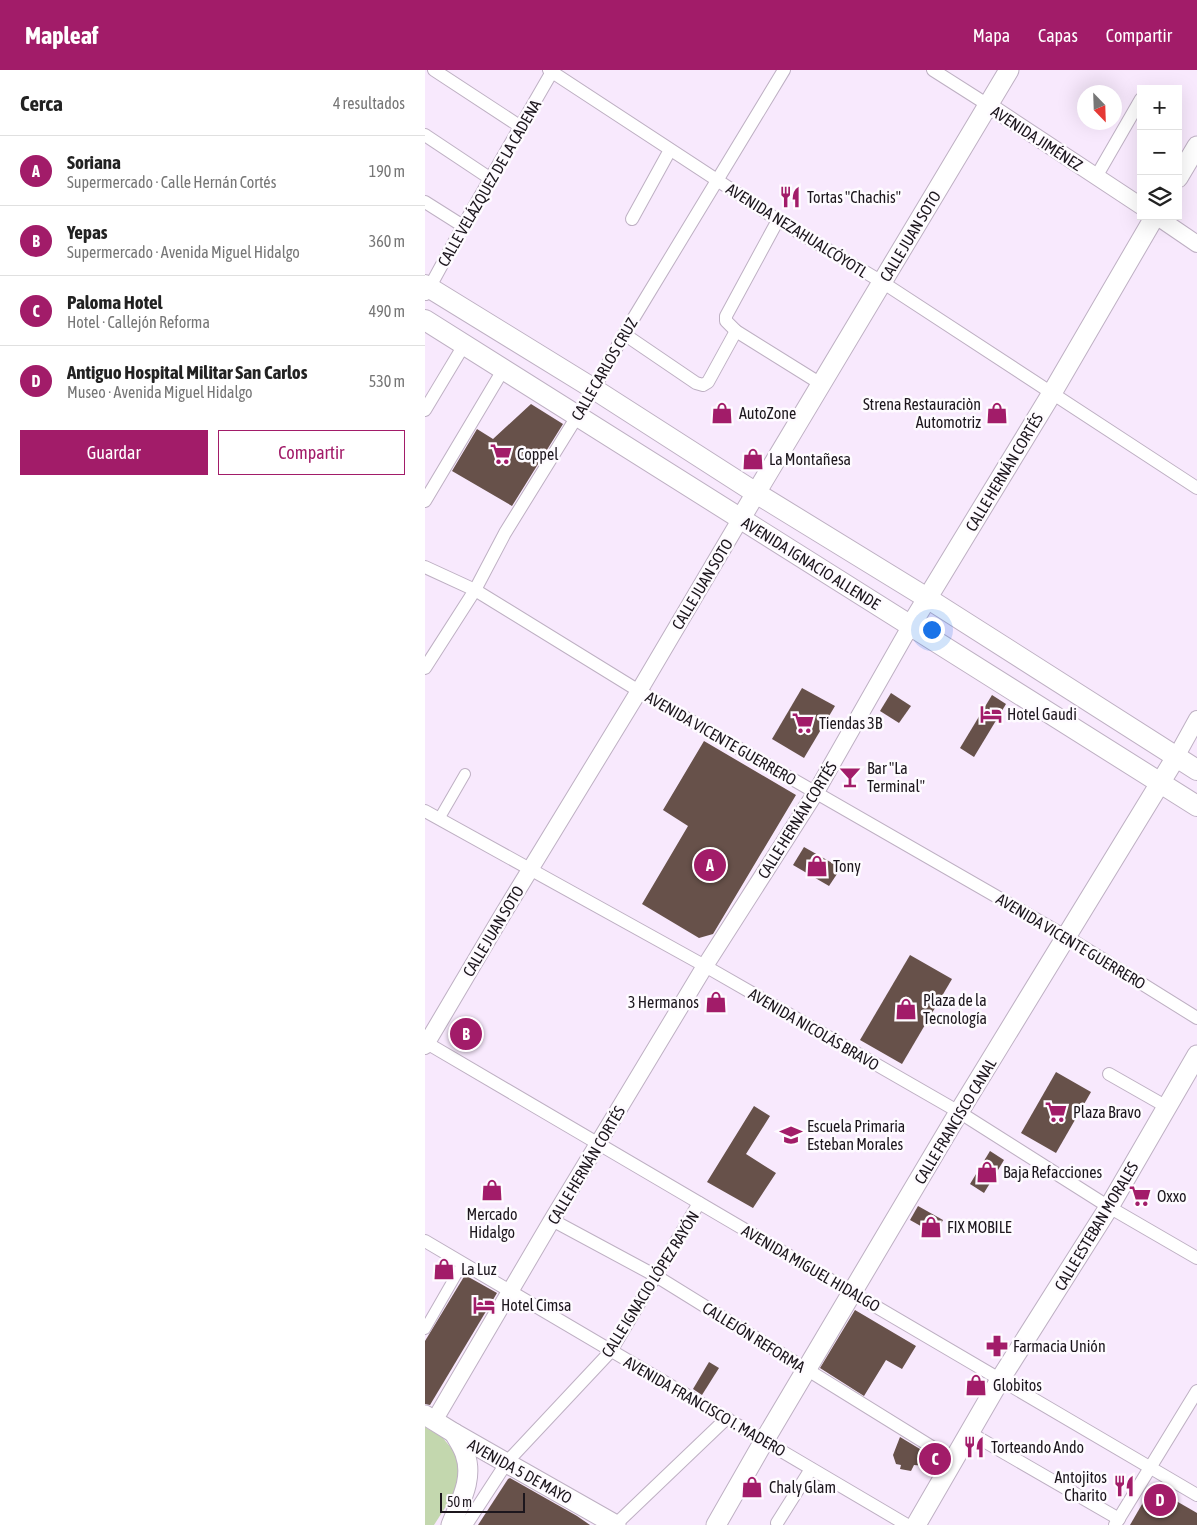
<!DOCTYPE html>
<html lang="es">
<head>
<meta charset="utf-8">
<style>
  :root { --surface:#fff; --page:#f6f6f6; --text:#222; --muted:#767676; --line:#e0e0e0; --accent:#a21c69 }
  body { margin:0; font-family:"Asap Condensed",sans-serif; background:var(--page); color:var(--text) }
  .controls { position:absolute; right:15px; top:15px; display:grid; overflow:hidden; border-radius:0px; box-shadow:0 5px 20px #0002 }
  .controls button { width:45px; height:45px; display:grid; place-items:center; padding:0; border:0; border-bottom:1px solid var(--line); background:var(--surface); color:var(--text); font:25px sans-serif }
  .compass { position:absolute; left:652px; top:15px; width:45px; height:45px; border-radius:50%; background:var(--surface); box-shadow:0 5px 20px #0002; rotate:157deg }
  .scale { position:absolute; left:15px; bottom:12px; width:85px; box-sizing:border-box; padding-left:5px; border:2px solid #1c161d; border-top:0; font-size:14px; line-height:18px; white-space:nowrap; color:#1c161d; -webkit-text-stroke:4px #fefbff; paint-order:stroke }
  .you { position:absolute; left:506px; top:559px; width:18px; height:18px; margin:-12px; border:4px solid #fff; border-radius:50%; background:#1a73e8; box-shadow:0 0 0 8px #1a73e833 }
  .badge { display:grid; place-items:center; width:32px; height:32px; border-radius:50%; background:var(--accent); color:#fff; font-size:16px; font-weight:700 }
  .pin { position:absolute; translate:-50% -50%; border:2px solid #fff; box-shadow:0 1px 5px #0006 }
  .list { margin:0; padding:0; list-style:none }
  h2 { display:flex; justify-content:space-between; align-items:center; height:65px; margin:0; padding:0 20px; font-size:21px }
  h2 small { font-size:16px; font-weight:400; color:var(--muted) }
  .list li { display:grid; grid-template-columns:32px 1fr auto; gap:15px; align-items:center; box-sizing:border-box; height:70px; padding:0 20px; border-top:1px solid var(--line) }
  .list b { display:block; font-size:19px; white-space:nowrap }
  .list p { margin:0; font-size:16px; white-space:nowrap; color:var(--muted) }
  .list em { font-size:16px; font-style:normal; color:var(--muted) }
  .actions { display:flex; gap:10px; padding:15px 20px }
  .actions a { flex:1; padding:11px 0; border:1px solid var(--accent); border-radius:0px; text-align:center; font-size:18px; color:var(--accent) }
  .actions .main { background:var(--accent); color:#fff }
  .icon { flex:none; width:28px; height:28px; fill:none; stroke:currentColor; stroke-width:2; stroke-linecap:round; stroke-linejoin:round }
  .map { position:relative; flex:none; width:772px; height:1455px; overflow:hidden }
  header { display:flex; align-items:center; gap:30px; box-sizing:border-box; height:70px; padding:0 25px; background:var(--accent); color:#fff }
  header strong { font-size:24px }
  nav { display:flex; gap:28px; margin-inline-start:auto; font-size:18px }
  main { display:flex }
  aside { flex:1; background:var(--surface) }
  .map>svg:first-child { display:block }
  .green { fill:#c3d7ae }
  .building { fill:#67514a }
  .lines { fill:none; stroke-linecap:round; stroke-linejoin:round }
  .pedestrian-casing { stroke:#beb0c3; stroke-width:12 }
  .minor-casing { stroke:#beb0c3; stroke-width:14 }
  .tertiary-casing { stroke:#beb0c3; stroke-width:18 }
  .secondary-casing { stroke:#beb0c3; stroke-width:21 }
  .primary-casing { stroke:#beb0c3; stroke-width:22 }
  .pedestrian { stroke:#fff; stroke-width:10 }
  .minor { stroke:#fff; stroke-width:12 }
  .tertiary { stroke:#fff; stroke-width:16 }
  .secondary { stroke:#fff; stroke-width:19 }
  .primary { stroke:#fff; stroke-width:20 }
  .labels { text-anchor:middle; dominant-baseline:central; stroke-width:5; stroke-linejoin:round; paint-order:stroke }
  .street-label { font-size:16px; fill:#1c161d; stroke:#fefbff }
  .poi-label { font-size:16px; fill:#1c161d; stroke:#fefbff; text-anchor:start }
</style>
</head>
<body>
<header>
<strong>Mapleaf</strong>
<nav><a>Mapa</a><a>Capas</a><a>Compartir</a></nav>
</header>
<main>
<aside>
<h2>Cerca<small>4 resultados</small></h2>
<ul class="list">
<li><span class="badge">A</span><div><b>Soriana</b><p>Supermercado · Calle Hernán Cortés</p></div><em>190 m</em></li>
<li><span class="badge">B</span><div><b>Yepas</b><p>Supermercado · Avenida Miguel Hidalgo</p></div><em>360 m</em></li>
<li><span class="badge">C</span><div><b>Paloma Hotel</b><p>Hotel · Callejón Reforma</p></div><em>490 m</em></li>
<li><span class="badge">D</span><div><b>Antiguo Hospital Militar San Carlos</b><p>Museo · Avenida Miguel Hidalgo</p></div><em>530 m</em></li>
</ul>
<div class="actions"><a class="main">Guardar</a><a>Compartir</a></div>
</aside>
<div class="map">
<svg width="772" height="1455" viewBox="0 0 772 1455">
  <rect width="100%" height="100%" fill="#f8e9fd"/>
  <!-- green -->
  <polygon class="green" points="0,1357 17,1367 28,1380 35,1398 34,1416 9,1455 0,1455"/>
  <!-- building -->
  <g class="building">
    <polygon points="106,334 138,354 87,436 27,401 52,359 68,369"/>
    <polygon points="377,618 410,636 379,688 347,669"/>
    <polygon points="466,623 486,636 474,653 455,641"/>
    <polygon points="567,625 581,634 549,687 535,678"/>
    <polygon points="279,671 371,725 288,864 274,868 217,834 263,756 238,740"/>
    <polygon points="379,777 416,798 404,816 368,795"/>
    <polygon points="485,885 527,909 477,994 435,970"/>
    <polygon points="36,949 55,960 45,979 26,967"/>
    <polygon points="631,1002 666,1022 631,1083 596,1063"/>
    <polygon points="329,1036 345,1046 321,1084 351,1103 328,1138 282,1112"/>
    <polygon points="565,1081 579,1090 559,1123 545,1114"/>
    <polygon points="493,1136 518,1150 510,1164 485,1150"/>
    <polygon points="40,1205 72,1223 5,1335 0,1334 0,1271"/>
    <polygon points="430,1240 491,1276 477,1299 461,1290 439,1326 395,1298"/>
    <polygon points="284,1292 294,1298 277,1325 268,1319"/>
    <polygon points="475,1367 515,1391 512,1397 489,1395 486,1401 475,1399 476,1395 471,1394 468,1385"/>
    <polygon points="85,1408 152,1446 165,1455 53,1455 83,1409"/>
    <polygon points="727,1417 772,1443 772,1455 705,1455"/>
  </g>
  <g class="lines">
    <!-- pedestrian casing -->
    <g class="pedestrian-casing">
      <g id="pedestrian">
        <polyline points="14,749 40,704"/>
        <polyline points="0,1259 38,1193"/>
      </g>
    </g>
    <!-- minor casing -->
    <g class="minor-casing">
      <g id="minor">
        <polyline points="9,0 96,57"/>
        <polyline points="124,0 353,150 457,212 772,418"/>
        <polyline points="508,0 563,35"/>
        <polyline points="0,65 66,109"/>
        <polyline points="671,107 716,29"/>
        <polyline points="0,132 38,156"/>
        <polyline points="207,149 245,80"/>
        <polyline points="353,150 301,246 301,251 311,261 396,314"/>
        <polyline points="1,224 38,156 128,0"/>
        <polyline points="199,264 271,313 278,315 283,312 311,261"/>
        <polyline points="0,340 39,275"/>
        <polyline points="0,431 78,300"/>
        <polyline points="0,497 50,520 214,621 642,867 772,948"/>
        <polyline points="0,598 50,520 80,463 169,319 199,264 359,0"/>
        <polyline points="0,741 280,896 534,1042 684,1137 772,1188"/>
        <polyline points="0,972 772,1425"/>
        <polyline points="684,1004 742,1037"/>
        <polyline points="127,1150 231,1206 528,1390"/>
        <polyline points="0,1171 482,1455"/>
        <polyline points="545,1363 694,1449"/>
        <polyline points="352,1453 386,1399"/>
        <polyline points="41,1455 82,1392 186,1281 274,1133"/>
        <polyline points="190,1455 302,1348"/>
        <polyline points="690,1455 772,1321"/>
      </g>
    </g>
    <!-- tertiary casing -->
    <g class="tertiary-casing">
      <g id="tertiary">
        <polyline points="563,35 716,136"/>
        <polyline points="731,146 772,174"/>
        <polyline points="751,687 772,649"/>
        <polyline points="0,976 78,844 214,621 316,448"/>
        <polyline points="9,1351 127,1150 280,896 391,722 486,555"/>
      </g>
    </g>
    <!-- secondary casing -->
    <g class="secondary-casing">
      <g id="secondary">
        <polyline points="753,108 772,76"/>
        <polyline points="316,448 584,0"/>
        <polyline points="486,555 627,323 730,146"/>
        <polyline points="0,1345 29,1363 191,1455"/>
        <path d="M26 1455C35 1432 49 1409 40 1384 38 1377 33 1370 29 1363"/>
        <polyline points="291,1455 339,1371 534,1042 751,687"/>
        <polyline points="491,1455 576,1308 684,1137 772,985"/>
      </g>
    </g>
    <!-- primary casing -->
    <g class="primary-casing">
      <g id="primary">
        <polyline points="0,215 169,319 331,423 502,528 772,700"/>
        <polyline points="0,250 772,736"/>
      </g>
    </g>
    <!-- pedestrian -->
    <use href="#pedestrian" class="pedestrian"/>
    <!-- minor -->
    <use href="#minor" class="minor"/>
    <!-- tertiary -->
    <use href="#tertiary" class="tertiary"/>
    <!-- secondary -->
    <use href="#secondary" class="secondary"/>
    <!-- primary -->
    <use href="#primary" class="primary"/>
  </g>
  <!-- icons -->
  <defs>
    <g id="restaurant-bare" transform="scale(1.725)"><path d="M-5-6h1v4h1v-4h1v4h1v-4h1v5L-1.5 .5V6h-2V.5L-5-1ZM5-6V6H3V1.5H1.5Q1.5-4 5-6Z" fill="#a21c69" stroke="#fefbff" stroke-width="2.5" paint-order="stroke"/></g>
    <g id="shop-bare" transform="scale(1.725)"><path d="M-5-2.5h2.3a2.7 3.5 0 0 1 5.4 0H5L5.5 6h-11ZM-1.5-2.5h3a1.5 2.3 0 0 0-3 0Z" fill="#a21c69" stroke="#fefbff" stroke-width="2.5" paint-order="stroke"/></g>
    <g id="supermarket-bare" transform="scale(1.725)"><path d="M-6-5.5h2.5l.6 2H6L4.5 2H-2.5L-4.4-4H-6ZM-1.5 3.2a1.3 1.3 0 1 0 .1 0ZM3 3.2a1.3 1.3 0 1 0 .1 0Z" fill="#a21c69" stroke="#fefbff" stroke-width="2.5" paint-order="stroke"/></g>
    <g id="hotel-bare" transform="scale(1.725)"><path d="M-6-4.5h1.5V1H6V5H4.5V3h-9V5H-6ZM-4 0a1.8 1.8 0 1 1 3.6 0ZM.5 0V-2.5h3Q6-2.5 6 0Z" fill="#a21c69" stroke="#fefbff" stroke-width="2.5" paint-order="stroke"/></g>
    <g id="bar-bare" transform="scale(1.725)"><path d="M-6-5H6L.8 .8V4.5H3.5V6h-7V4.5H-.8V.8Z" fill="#a21c69" stroke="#fefbff" stroke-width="2.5" paint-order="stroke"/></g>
    <g id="school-bare" transform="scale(1.725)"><path d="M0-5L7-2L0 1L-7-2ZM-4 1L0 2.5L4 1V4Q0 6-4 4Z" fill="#a21c69" stroke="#fefbff" stroke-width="2.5" paint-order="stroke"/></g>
    <g id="pharmacy-bare" transform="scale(1.725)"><path d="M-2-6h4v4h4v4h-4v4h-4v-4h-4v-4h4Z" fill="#a21c69" stroke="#fefbff" stroke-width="2.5" paint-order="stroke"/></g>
  </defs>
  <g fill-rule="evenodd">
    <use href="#restaurant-bare" x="365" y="127"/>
    <use href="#shop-bare" x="297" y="343"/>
    <use href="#shop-bare" x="572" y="343"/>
    <use href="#supermarket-bare" x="76" y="384"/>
    <use href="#shop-bare" x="328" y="389"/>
    <use href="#hotel-bare" x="566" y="644"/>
    <use href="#supermarket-bare" x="378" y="653"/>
    <use href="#bar-bare" x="425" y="707"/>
    <use href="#shop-bare" x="392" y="796"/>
    <use href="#shop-bare" x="291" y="932"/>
    <use href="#shop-bare" x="481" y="939"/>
    <use href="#supermarket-bare" x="631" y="1042"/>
    <use href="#school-bare" x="366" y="1065"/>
    <use href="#shop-bare" x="562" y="1102"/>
    <use href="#shop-bare" x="67" y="1120"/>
    <use href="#supermarket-bare" x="715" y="1126"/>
    <use href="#shop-bare" x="506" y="1157"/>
    <use href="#shop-bare" x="19" y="1199"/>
    <use href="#hotel-bare" x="59" y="1235"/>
    <use href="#pharmacy-bare" x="572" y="1276"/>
    <use href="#shop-bare" x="551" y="1315"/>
    <use href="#restaurant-bare" x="549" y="1377"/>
    <use href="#restaurant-bare" x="699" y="1416"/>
    <use href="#shop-bare" x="327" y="1417"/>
  </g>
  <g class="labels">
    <!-- street labels -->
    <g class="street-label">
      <text transform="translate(612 68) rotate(33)">AVENIDA JIMÉNEZ</text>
      <text transform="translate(64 113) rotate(-60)">CALLE VELÁZQUEZ DE LA CADENA</text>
      <text transform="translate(372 160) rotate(32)">AVENIDA NEZAHUALCÓYOTL</text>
      <text transform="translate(485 166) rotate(-59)">CALLE JUAN SOTO</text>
      <text transform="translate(179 299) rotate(-60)">CALLE CARLOS CRUZ</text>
      <text transform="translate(579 402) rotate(-59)">CALLE HERNÁN CORTÉS</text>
      <text transform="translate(386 493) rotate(32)">AVENIDA IGNACIO ALLENDE</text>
      <text transform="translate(277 514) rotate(-59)">CALLE JUAN SOTO</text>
      <text transform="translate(296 668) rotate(30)">AVENIDA VICENTE GUERRERO</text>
      <text transform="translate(372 750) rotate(-58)">CALLE HERNÁN CORTÉS</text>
      <text transform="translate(68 861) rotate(-59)">CALLE JUAN SOTO</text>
      <text transform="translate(646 871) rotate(31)">AVENIDA VICENTE GUERRERO</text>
      <text transform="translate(389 959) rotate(30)">AVENIDA NICOLÁS BRAVO</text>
      <text transform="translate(530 1051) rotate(-59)">CALLE FRANCISCO CANAL</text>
      <text transform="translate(161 1095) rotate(-59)">CALLE HERNÁN CORTÉS</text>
      <text transform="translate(671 1156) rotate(-59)">CALLE ESTEBAN MORALES</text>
      <text transform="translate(386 1198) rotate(30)">AVENIDA MIGUEL HIDALGO</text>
      <text transform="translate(225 1214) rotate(-58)">CALLE IGNACIO LÓPEZ RAYÓN</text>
      <text transform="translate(329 1267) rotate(32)">CALLEJÓN REFORMA</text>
      <text transform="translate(280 1336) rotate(30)">AVENIDA FRANCISCO I. MADERO</text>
      <text transform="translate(95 1401) rotate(29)">AVENIDA 5 DE MAYO</text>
    </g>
    <!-- poi labels -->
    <g class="poi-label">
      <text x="382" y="127">Tortas "Chachis"</text>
      <text x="556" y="334" text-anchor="end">Strena Restauraciòn<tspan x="556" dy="18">Automotriz</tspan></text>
      <text x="314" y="343">AutoZone</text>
      <text x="92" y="384">Coppel</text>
      <text x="344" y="389">La Montañesa</text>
      <text x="582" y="644">Hotel Gaudi</text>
      <text x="394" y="653">Tiendas 3B</text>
      <text x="442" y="698">Bar "La<tspan x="442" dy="18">Terminal"</tspan></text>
      <text x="408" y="796">Tony</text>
      <text x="498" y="930">Plaza de la<tspan x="498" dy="18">Tecnología</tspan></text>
      <text x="274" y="932" text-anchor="end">3 Hermanos</text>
      <text x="648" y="1042">Plaza Bravo</text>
      <text x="382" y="1056">Escuela Primaria<tspan x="382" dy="18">Esteban Morales</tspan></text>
      <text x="578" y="1102">Baja Refacciones</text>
      <text x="732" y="1126">Oxxo</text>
      <text x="67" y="1144" text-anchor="middle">Mercado<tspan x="67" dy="18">Hidalgo</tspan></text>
      <text x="522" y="1157">FIX MOBILE</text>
      <text x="36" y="1199">La Luz</text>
      <text x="76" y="1235">Hotel Cimsa</text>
      <text x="588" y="1276">Farmacia Unión</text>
      <text x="568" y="1315">Globitos</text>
      <text x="566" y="1377">Torteando Ando</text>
      <text x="682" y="1407" text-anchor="end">Antojitos<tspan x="682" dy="18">Charito</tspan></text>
      <text x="344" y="1417">Chaly Glam</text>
    </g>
  </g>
</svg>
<div class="controls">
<button>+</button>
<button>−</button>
<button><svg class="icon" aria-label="layers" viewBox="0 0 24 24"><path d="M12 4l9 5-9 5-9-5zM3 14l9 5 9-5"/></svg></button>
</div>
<svg class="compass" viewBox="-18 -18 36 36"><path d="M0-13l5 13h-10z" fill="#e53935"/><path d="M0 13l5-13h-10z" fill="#767676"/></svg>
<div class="scale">50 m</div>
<div class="you"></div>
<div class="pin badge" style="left:285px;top:795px">A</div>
<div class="pin badge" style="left:41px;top:964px">B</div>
<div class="pin badge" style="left:510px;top:1389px">C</div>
<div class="pin badge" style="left:735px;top:1430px">D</div>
</div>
</main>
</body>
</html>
